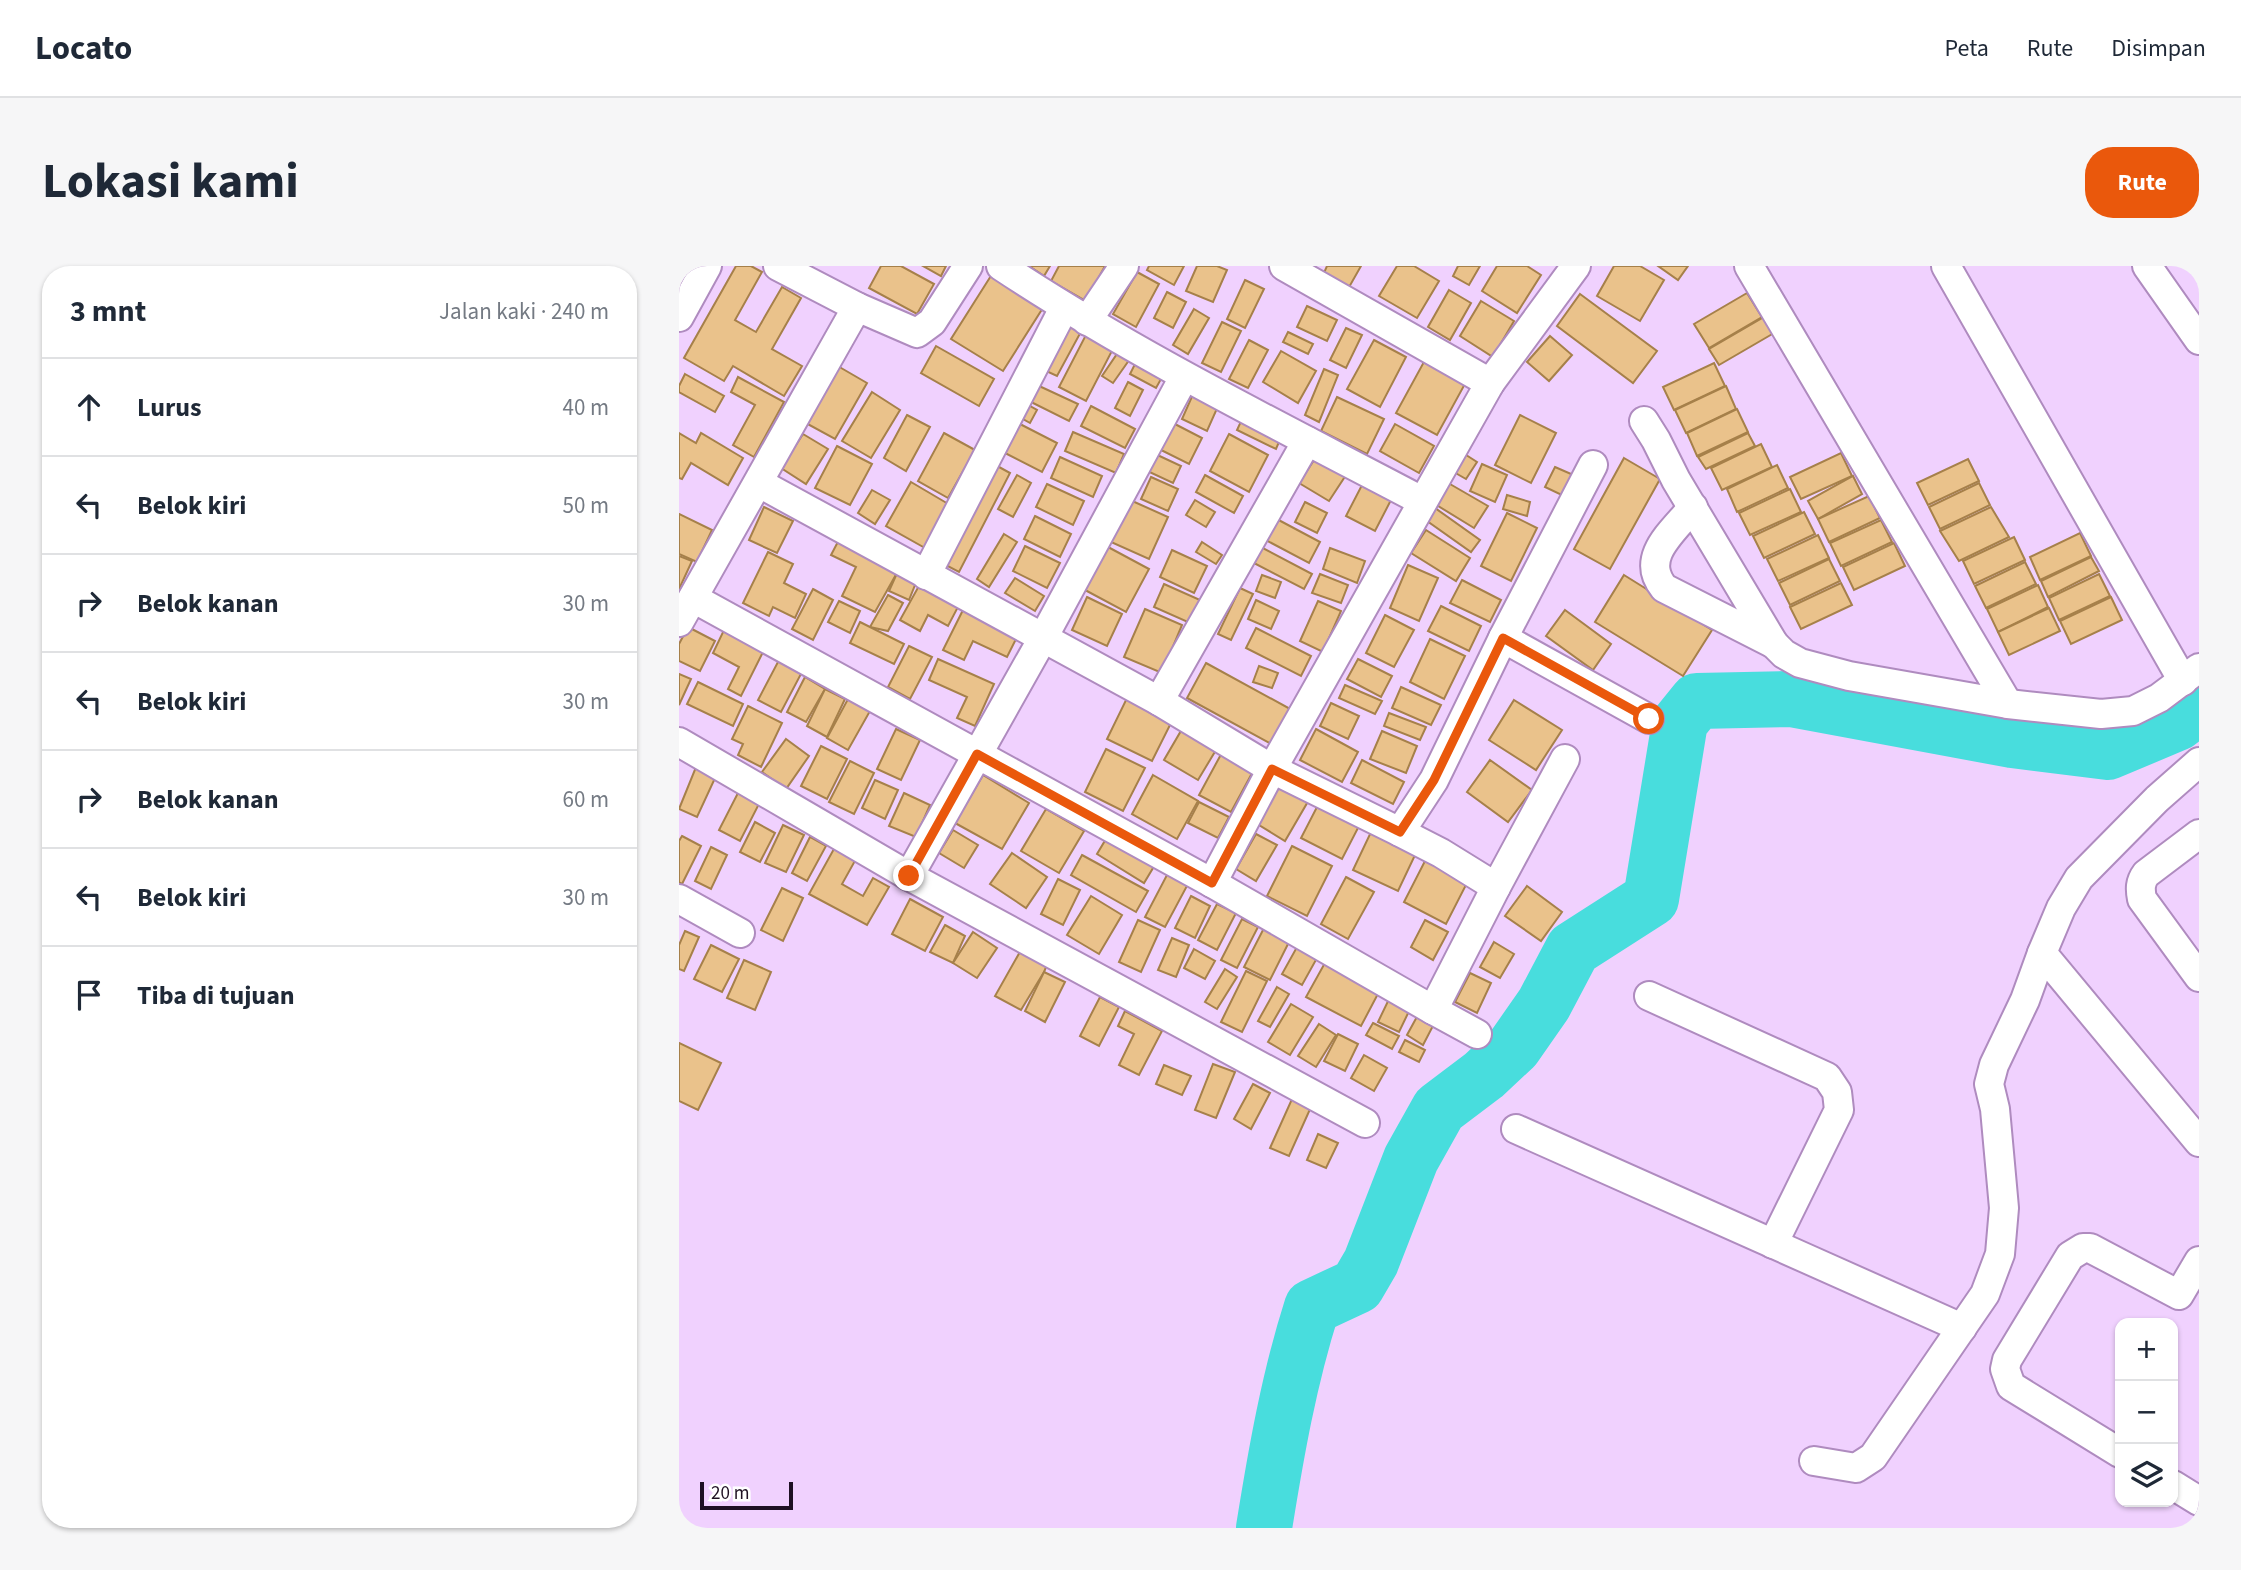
<!DOCTYPE html>
<html lang="id">
<head>
<meta charset="utf-8">
<style>
  :root { --surface:#fff; --page:#f6f6f7; --text:#1f2937; --muted:#747a83; --line:#e0e1e3; --accent:#ea580c }
  body { margin:0; font-family:"Source Sans 3",sans-serif; background:var(--page); color:var(--text) }
  .controls { position:absolute; right:21px; bottom:21px; display:grid; overflow:hidden; border-radius:14px; box-shadow:0 2px 5px #0004 }
  .controls button { width:63px; height:63px; display:grid; place-items:center; padding:0; border:0; border-bottom:2px solid var(--line); background:var(--surface); color:var(--text); font:35px sans-serif }
  .scale { position:absolute; left:21px; bottom:18px; width:93px; box-sizing:border-box; padding-left:7px; border:4px solid #1e1023; border-top:0; font-size:19px; line-height:24px; white-space:nowrap; color:#1e1023; -webkit-text-stroke:5px #fff; paint-order:stroke }
  .stop { position:absolute; width:21px; height:21px; margin:-16px; border:5px solid #ea580c; border-radius:50%; background:#fff }
  .stop.end { background:#ea580c; border-color:#fff; box-shadow:0 2px 7px #0008 }
  .list { margin:0; padding:0; list-style:none }
  h2 { display:flex; justify-content:space-between; align-items:center; height:91px; margin:0; padding:0 28px; font-size:30px }
  h2 small { font-size:23px; font-weight:400; color:var(--muted) }
  .list li { display:grid; grid-template-columns:46px 1fr auto; gap:21px; align-items:center; box-sizing:border-box; height:98px; padding:0 28px; border-top:2px solid var(--line) }
  .list b { display:block; font-size:26px; white-space:nowrap }
  .list em { font-size:23px; font-style:normal; color:var(--muted) }
  .icon { flex:none; width:38px; height:38px; fill:none; stroke:currentColor; stroke-width:2; stroke-linecap:round; stroke-linejoin:round }
  .map { position:relative; flex:none; width:1520px; height:1262px; overflow:hidden; border-radius:28px }
  header { display:flex; align-items:center; gap:42px; box-sizing:border-box; height:98px; padding:0 35px; background:var(--surface); border-bottom:2px solid var(--line) }
  header strong { font-size:33px }
  nav { display:flex; gap:38px; margin-inline-start:auto; font-size:24px }
  .intro { display:flex; align-items:center; justify-content:space-between; box-sizing:border-box; height:168px; padding:0 42px }
  h1 { margin:0; font-size:49px }
  .button { padding:18px 32px; border-radius:28px; background:var(--accent); color:#fff; font-size:24px; font-weight:700 }
  main { display:flex; gap:42px; padding:0 42px }
  aside { flex:1; background:var(--surface); border-radius:28px; box-shadow:0 2px 5px #0004 }
  .map>svg:first-child { display:block }
  .lines { fill:none; stroke-linecap:round; stroke-linejoin:round }
  .river { stroke:#48dddd; stroke-width:56 }
  .building { fill:#eac28b; stroke:#a6804a; stroke-width:2 }
  .minor-casing { stroke:#af8bbf; stroke-width:32 }
  .minor { stroke:#fff; stroke-width:28 }
  .route { stroke:#ea580c; stroke-width:9 }
</style>
</head>
<body>
<header>
<strong>Locato</strong>
<nav><a>Peta</a><a>Rute</a><a>Disimpan</a></nav>
</header>
<div class="intro"><h1>Lokasi kami</h1><a class="button">Rute</a></div>
<main>
<aside>
<h2>3 mnt<small>Jalan kaki · 240 m</small></h2>
<ul class="list">
<li><svg class="icon" aria-label="ahead" viewBox="0 0 24 24"><path d="M12 20V5M6 11l6-6 6 6"/></svg><div><b>Lurus</b></div><em>40 m</em></li>
<li><svg class="icon" aria-label="left" viewBox="0 0 24 24"><path d="M17 20v-9H6M10 6l-5 5 5 5"/></svg><div><b>Belok kiri</b></div><em>50 m</em></li>
<li><svg class="icon" aria-label="right" viewBox="0 0 24 24"><path d="M7 20v-9h11M14 6l5 5-5 5"/></svg><div><b>Belok kanan</b></div><em>30 m</em></li>
<li><svg class="icon" aria-label="left" viewBox="0 0 24 24"><path d="M17 20v-9H6M10 6l-5 5 5 5"/></svg><div><b>Belok kiri</b></div><em>30 m</em></li>
<li><svg class="icon" aria-label="right" viewBox="0 0 24 24"><path d="M7 20v-9h11M14 6l5 5-5 5"/></svg><div><b>Belok kanan</b></div><em>60 m</em></li>
<li><svg class="icon" aria-label="left" viewBox="0 0 24 24"><path d="M17 20v-9H6M10 6l-5 5 5 5"/></svg><div><b>Belok kiri</b></div><em>30 m</em></li>
<li><svg class="icon" aria-label="arrive" viewBox="0 0 24 24"><path d="M6 21V4h12l-3 4 3 4H6"/></svg><div><b>Tiba di tujuan</b></div></li>
</ul>
</aside>
<div class="map">
<svg width="1520" height="1262" viewBox="0 0 1520 1262">
  <rect width="100%" height="100%" fill="#f0d1fe"/>
  <g class="lines">
    <!-- river -->
    <path class="river" d="M585 1262C597 1187 610 1113 633 1041L678 1020 692 996 732 893 760 843 805 809 835 781 865 738 894 683 972 633 1001 456 1018 435 1112 433 1333 474 1429 486 1498 457 1520 440"/>
  </g>
  <!-- building -->
  <g class="building">
    <polygon points="57,0 72,0 83,6 56,54 77,66 103,21 122,32 93,83 123,100 105,130 54,100 45,115 5,92"/>
    <polygon points="202,0 222,0 255,18 238,48 190,22"/>
    <polygon points="244,0 267,0 262,10"/>
    <polygon points="350,0 371,0 365,10"/>
    <polygon points="380,0 426,0 407,35 372,15"/>
    <polygon points="470,0 505,0 495,19 468,4"/>
    <polygon points="518,0 538,0 548,4 534,36 507,25"/>
    <polygon points="648,0 682,0 669,23 644,9"/>
    <polygon points="718,0 735,0 760,15 738,52 700,30"/>
    <polygon points="779,0 801,0 790,19 774,10"/>
    <polygon points="818,0 848,0 862,9 838,47 803,25"/>
    <polygon points="935,0 961,0 985,14 961,55 918,30"/>
    <polygon points="979,0 1009,0 999,14"/>
    <polygon points="315,5 367,37 324,105 272,73"/>
    <polygon points="458,6 480,18 457,61 434,48"/>
    <polygon points="566,14 585,23 566,62 548,53"/>
    <polygon points="770,24 792,37 771,74 749,61"/>
    <polygon points="488,26 507,36 494,62 475,52"/>
    <polygon points="1068,27 1083,51 1030,82 1015,58"/>
    <polygon points="901,28 978,85 954,117 878,60"/>
    <polygon points="802,35 835,55 814,91 781,70"/>
    <polygon points="628,40 658,54 648,75 618,61"/>
    <polygon points="515,43 530,52 509,88 494,79"/>
    <polygon points="1085,51 1095,67 1040,99 1030,83"/>
    <polygon points="391,55 404,62 378,110 365,104"/>
    <polygon points="543,56 562,65 542,106 523,97"/>
    <polygon points="667,62 683,69 667,102 651,94"/>
    <polygon points="409,65 436,79 407,135 380,121"/>
    <polygon points="609,66 634,78 629,88 604,76"/>
    <polygon points="871,70 893,89 870,115 848,96"/>
    <polygon points="570,74 589,84 569,122 550,113"/>
    <polygon points="695,74 727,91 701,141 668,123"/>
    <polygon points="257,80 315,113 300,140 242,107"/>
    <polygon points="442,82 453,90 434,117 423,110"/>
    <polygon points="602,85 637,105 619,137 584,116"/>
    <polygon points="460,90 487,104 477,122 451,108"/>
    <polygon points="746,94 787,116 758,169 717,147"/>
    <polygon points="1035,97 1046,120 995,144 984,121"/>
    <polygon points="157,99 188,117 156,173 125,156"/>
    <polygon points="645,103 659,109 640,156 626,149"/>
    <polygon points="6,108 45,130 36,146 0,126 0,120"/>
    <polygon points="59,111 105,136 75,191 54,179 76,139 52,126"/>
    <polygon points="449,116 464,124 451,150 436,142"/>
    <polygon points="358,119 399,138 390,155 350,135"/>
    <polygon points="1047,120 1057,143 1007,167 996,144"/>
    <polygon points="193,126 221,144 192,192 163,175"/>
    <polygon points="515,126 540,138 528,165 503,153"/>
    <polygon points="658,131 705,153 688,188 642,165"/>
    <polygon points="342,135 358,144 351,157 335,148"/>
    <polygon points="412,140 456,163 446,182 402,160"/>
    <polygon points="1058,143 1069,166 1018,190 1008,167"/>
    <polygon points="228,149 251,161 227,205 205,192"/>
    <polygon points="841,149 877,167 852,217 816,199"/>
    <polygon points="564,151 603,169 597,183 558,164"/>
    <polygon points="492,156 523,172 510,198 478,182"/>
    <polygon points="339,157 378,177 363,206 324,186"/>
    <polygon points="716,158 755,180 740,207 701,185"/>
    <polygon points="394,166 445,188 437,207 386,185"/>
    <polygon points="0,167 17,177 22,167 64,192 49,219 12,197 3,213 0,212"/>
    <polygon points="265,167 296,184 269,232 239,215"/>
    <polygon points="1069,167 1076,180 1027,203 1019,191"/>
    <polygon points="124,168 149,183 127,218 102,202"/>
    <polygon points="550,168 589,189 570,226 531,205"/>
    <polygon points="1082,178 1093,201 1043,224 1032,202"/>
    <polygon points="158,180 193,198 171,239 136,222"/>
    <polygon points="472,186 502,200 494,217 464,203"/>
    <polygon points="784,187 798,196 787,213 773,205"/>
    <polygon points="1162,187 1173,210 1122,233 1111,211"/>
    <polygon points="381,191 423,210 414,231 372,212"/>
    <polygon points="637,191 667,209 650,235 620,217"/>
    <polygon points="945,192 981,213 931,303 895,283"/>
    <polygon points="1289,193 1300,215 1249,239 1238,217"/>
    <polygon points="311,196 331,207 280,306 259,295"/>
    <polygon points="803,198 828,209 816,236 791,225"/>
    <polygon points="1098,199 1109,222 1058,246 1048,223"/>
    <polygon points="876,201 899,211 889,232 866,221"/>
    <polygon points="338,209 352,217 334,251 319,243"/>
    <polygon points="526,209 564,230 555,247 517,226"/>
    <polygon points="1174,210 1183,228 1139,253 1129,235"/>
    <polygon points="472,211 499,223 489,245 462,233"/>
    <polygon points="764,214 809,240 795,262 751,235"/>
    <polygon points="232,216 271,239 246,282 207,260"/>
    <polygon points="1300,217 1311,239 1261,263 1250,241"/>
    <polygon points="368,218 405,235 394,259 357,241"/>
    <polygon points="683,219 712,234 696,265 667,250"/>
    <polygon points="1111,223 1122,246 1071,269 1060,247"/>
    <polygon points="193,224 211,234 196,258 179,247"/>
    <polygon points="828,229 851,236 848,250 824,243"/>
    <polygon points="1190,230 1201,252 1150,276 1139,253"/>
    <polygon points="451,234 489,251 470,293 432,276"/>
    <polygon points="516,234 536,246 527,261 507,249"/>
    <polygon points="626,236 648,247 638,267 616,256"/>
    <polygon points="749,237 801,274 792,286 741,250"/>
    <polygon points="85,241 114,255 98,287 70,274"/>
    <polygon points="1312,241 1330,271 1280,295 1261,265"/>
    <polygon points="1125,246 1136,268 1085,292 1074,270"/>
    <polygon points="828,247 858,262 832,315 802,300"/>
    <polygon points="0,248 33,264 18,296 0,288"/>
    <polygon points="356,250 392,268 381,291 345,273"/>
    <polygon points="594,251 641,276 630,297 583,272"/>
    <polygon points="1202,254 1213,276 1162,300 1151,277"/>
    <polygon points="747,264 791,292 777,315 732,287"/>
    <polygon points="1401,267 1412,290 1361,314 1351,291"/>
    <polygon points="325,268 338,276 310,321 298,313"/>
    <polygon points="1139,269 1150,292 1099,315 1088,293"/>
    <polygon points="162,270 219,305 196,346 163,330 177,301 152,289"/>
    <polygon points="1335,271 1346,294 1295,318 1284,295"/>
    <polygon points="523,276 543,289 537,298 517,286"/>
    <polygon points="1215,277 1226,300 1175,324 1164,301"/>
    <polygon points="578,279 633,308 625,323 571,295"/>
    <polygon points="346,280 381,297 368,322 334,305"/>
    <polygon points="429,281 470,303 447,346 406,324"/>
    <polygon points="651,282 686,295 678,317 644,303"/>
    <polygon points="493,284 528,300 515,327 481,311"/>
    <polygon points="89,286 114,298 105,317 127,328 116,352 94,341 90,350 64,337"/>
    <polygon points="0,290 13,295 0,323"/>
    <polygon points="1412,291 1420,305 1369,331 1362,315"/>
    <polygon points="1150,293 1161,315 1111,339 1100,317"/>
    <polygon points="1346,296 1357,318 1307,342 1296,320"/>
    <polygon points="729,299 759,312 740,355 711,342"/>
    <polygon points="219,305 238,314 230,334 210,325"/>
    <polygon points="641,308 669,319 662,337 633,327"/>
    <polygon points="1420,308 1431,330 1380,354 1370,332"/>
    <polygon points="583,309 602,316 596,332 577,325"/>
    <polygon points="945,309 1033,364 1004,410 916,356"/>
    <polygon points="336,312 365,330 356,345 326,327"/>
    <polygon points="783,314 822,334 811,356 771,337"/>
    <polygon points="1162,317 1173,339 1122,363 1111,341"/>
    <polygon points="241,318 280,339 269,360 249,349 241,365 221,354"/>
    <polygon points="485,318 521,334 511,357 475,341"/>
    <polygon points="1359,319 1369,341 1319,366 1308,343"/>
    <polygon points="561,322 574,328 552,374 539,368"/>
    <polygon points="134,323 154,334 134,374 113,363"/>
    <polygon points="209,329 224,337 209,365 191,361"/>
    <polygon points="408,331 443,348 428,380 393,364"/>
    <polygon points="1432,331 1443,354 1392,378 1381,355"/>
    <polygon points="577,334 600,345 592,363 569,353"/>
    <polygon points="160,335 181,345 171,367 149,356"/>
    <polygon points="639,335 662,345 644,386 621,375"/>
    <polygon points="286,340 338,371 328,391 294,375 285,394 264,384"/>
    <polygon points="762,340 802,360 790,385 749,365"/>
    <polygon points="1370,342 1381,365 1330,389 1319,366"/>
    <polygon points="466,343 503,359 483,407 445,391"/>
    <polygon points="886,344 932,378 914,404 867,370"/>
    <polygon points="706,349 735,364 715,401 687,387"/>
    <polygon points="181,356 225,378 215,398 171,377"/>
    <polygon points="9,361 36,375 21,405 0,395 0,378"/>
    <polygon points="577,362 632,390 622,410 567,382"/>
    <polygon points="45,364 85,384 62,430 49,423 60,401 34,387"/>
    <polygon points="751,373 786,390 765,433 731,416"/>
    <polygon points="230,380 253,391 231,433 209,421"/>
    <polygon points="259,393 315,418 296,460 278,452 288,431 250,414"/>
    <polygon points="679,393 713,410 702,431 668,413"/>
    <polygon points="100,394 123,406 102,446 79,434"/>
    <polygon points="527,397 613,444 594,479 508,432"/>
    <polygon points="580,400 599,407 593,422 574,416"/>
    <polygon points="0,408 12,413 0,439"/>
    <polygon points="126,411 146,423 127,456 108,446"/>
    <polygon points="19,416 64,438 54,460 8,438"/>
    <polygon points="666,419 703,435 696,448 660,432"/>
    <polygon points="722,421 762,439 752,459 713,442"/>
    <polygon points="146,423 166,433 148,471 128,460"/>
    <polygon points="448,432 493,455 473,495 428,473"/>
    <polygon points="169,433 191,445 169,484 148,472"/>
    <polygon points="835,434 883,464 857,504 810,474"/>
    <polygon points="652,437 680,450 669,473 641,460"/>
    <polygon points="69,440 103,457 82,501 59,489 64,478 53,473"/>
    <polygon points="710,447 747,461 741,474 705,460"/>
    <polygon points="506,458 540,479 519,514 485,494"/>
    <polygon points="217,463 241,474 222,514 198,503"/>
    <polygon points="637,463 679,486 663,516 621,494"/>
    <polygon points="703,465 738,480 727,507 691,493"/>
    <polygon points="107,473 130,490 107,523 83,506"/>
    <polygon points="142,480 168,493 148,533 122,520"/>
    <polygon points="546,481 578,498 552,546 520,529"/>
    <polygon points="427,483 466,502 444,545 406,526"/>
    <polygon points="683,494 725,516 714,538 672,517"/>
    <polygon points="811,494 853,524 829,556 788,526"/>
    <polygon points="171,495 195,507 175,548 150,536"/>
    <polygon points="17,501 37,510 18,551 0,543"/>
    <polygon points="304,509 350,537 323,583 276,557"/>
    <polygon points="474,509 519,535 498,573 453,548"/>
    <polygon points="196,514 219,524 206,553 183,542"/>
    <polygon points="599,514 631,532 606,575 575,556"/>
    <polygon points="61,523 82,534 61,575 40,564"/>
    <polygon points="225,527 251,539 237,571 210,560"/>
    <polygon points="520,536 550,551 539,572 509,557"/>
    <polygon points="639,539 680,560 663,593 622,572"/>
    <polygon points="367,543 405,565 380,607 342,585"/>
    <polygon points="76,556 96,567 81,596 61,586"/>
    <polygon points="104,559 125,569 107,606 86,597"/>
    <polygon points="274,564 299,579 285,602 260,587"/>
    <polygon points="692,566 737,587 719,625 674,604"/>
    <polygon points="430,568 477,597 465,617 418,588"/>
    <polygon points="577,568 598,579 577,615 557,603"/>
    <polygon points="3,570 22,580 3,618 0,616 0,575"/>
    <polygon points="131,571 147,580 128,615 113,607"/>
    <polygon points="613,580 653,600 628,650 588,630"/>
    <polygon points="32,581 48,589 32,623 16,615"/>
    <polygon points="156,581 177,593 163,618 184,630 194,612 210,621 188,659 130,628"/>
    <polygon points="333,587 368,611 347,642 311,618"/>
    <polygon points="403,589 469,625 457,646 392,609"/>
    <polygon points="747,593 789,615 767,658 725,636"/>
    <polygon points="489,607 509,618 486,661 466,651"/>
    <polygon points="667,611 695,626 669,673 642,658"/>
    <polygon points="379,613 401,624 384,659 362,648"/>
    <polygon points="848,620 883,646 862,675 826,650"/>
    <polygon points="103,622 124,632 104,675 82,664"/>
    <polygon points="412,630 443,649 420,688 388,669"/>
    <polygon points="512,630 531,640 516,672 496,662"/>
    <polygon points="231,633 264,651 246,685 213,668"/>
    <polygon points="538,638 557,647 538,684 519,674"/>
    <polygon points="563,653 579,661 558,702 542,694"/>
    <polygon points="459,654 481,664 462,706 440,696"/>
    <polygon points="746,654 769,666 754,694 732,681"/>
    <polygon points="266,659 286,670 274,697 251,686"/>
    <polygon points="585,662 611,674 591,714 565,701"/>
    <polygon points="6,665 20,671 5,705 0,703 0,679"/>
    <polygon points="294,666 318,682 298,712 274,697"/>
    <polygon points="493,672 510,679 497,711 479,704"/>
    <polygon points="815,676 835,688 821,712 801,701"/>
    <polygon points="32,679 60,693 43,726 15,713"/>
    <polygon points="618,681 638,692 623,719 603,708"/>
    <polygon points="515,683 536,695 526,713 505,702"/>
    <polygon points="342,684 368,699 365,706 342,744 316,730"/>
    <polygon points="65,694 92,706 76,744 48,732"/>
    <polygon points="647,695 701,724 682,760 627,731"/>
    <polygon points="546,703 558,711 538,743 526,736"/>
    <polygon points="567,705 588,715 563,766 542,756"/>
    <polygon points="365,706 386,716 366,756 346,745"/>
    <polygon points="791,707 812,717 798,747 776,736"/>
    <polygon points="598,721 610,728 591,761 579,755"/>
    <polygon points="421,731 440,741 420,780 401,770"/>
    <polygon points="711,731 732,741 720,766 699,756"/>
    <polygon points="612,738 634,751 611,789 589,776"/>
    <polygon points="446,745 483,765 460,809 440,799 455,768 439,760"/>
    <polygon points="740,747 756,756 744,779 728,769"/>
    <polygon points="694,757 720,770 713,783 687,769"/>
    <polygon points="640,758 657,769 637,801 619,790"/>
    <polygon points="659,768 679,778 666,805 645,795"/>
    <polygon points="726,774 746,784 740,796 720,786"/>
    <polygon points="0,777 42,797 19,844 0,835"/>
    <polygon points="685,789 708,802 695,825 672,812"/>
    <polygon points="534,798 556,806 537,852 516,844"/>
    <polygon points="485,799 512,810 503,829 477,818"/>
    <polygon points="574,818 591,827 572,863 555,853"/>
    <polygon points="613,833 632,841 610,890 591,882"/>
    <polygon points="639,868 659,877 647,902 628,894"/>
  </g>
  <g class="lines">
    <!-- minor casing -->
    <g class="minor-casing">
      <g id="minor">
        <polyline points="99,0 178,41 238,67 253,56 289,0"/>
        <path d="M322 0C456 89 601 160 743 235"/>
        <polyline points="605,0 811,117"/>
        <polyline points="1070,0 1329,438"/>
        <polyline points="1267,0 1504,415"/>
        <polyline points="1468,0 1520,74"/>
        <polyline points="0,51 28,0"/>
        <polyline points="408,55 445,0"/>
        <polyline points="965,155 977,174 997,214 1095,378 1105,388 1121,397 1170,410 1329,438 1422,448 1454,445 1480,432 1520,402"/>
        <polyline points="80,217 480,435 593,503 721,566 755,514 824,372 914,199"/>
        <path d="M1014 241C994 266 960 291 985 322L1095 378"/>
        <polyline points="247,309 385,42"/>
        <polyline points="14,332 533,617 754,744 817,621 762,587 721,566"/>
        <polyline points="0,356 178,41"/>
        <polyline points="824,372 970,453"/>
        <polyline points="480,435 628,175"/>
        <polyline points="0,476 230,610 686,857"/>
        <polyline points="1520,496 1478,533 1400,612 1382,642 1363,687 1520,876"/>
        <path d="M1520 568 1467 608C1461 616 1461 623 1463 633L1520 711"/>
        <polyline points="230,610 364,372 505,111"/>
        <polyline points="533,617 593,503 811,117 897,0"/>
        <polyline points="817,621 886,493"/>
        <polyline points="0,633 61,667"/>
        <polyline points="970,730 1148,811 1158,826 1160,844 1094,978"/>
        <polyline points="754,744 798,768"/>
        <polyline points="837,863 1283,1062"/>
        <polyline points="1441,1187 1332,1120 1326,1103 1328,1094 1391,990 1404,982 1411,982 1500,1029 1520,995"/>
        <polyline points="1135,1195 1177,1202 1194,1191 1306,1028 1321,988 1325,942 1316,843 1310,818 1315,799 1346,734 1363,687"/>
        <polyline points="1494,1219 1520,1235"/>
      </g>
    </g>
    <!-- minor -->
    <use href="#minor" class="minor"/>
  </g>
  <g class="lines">
    <!-- route -->
    <polyline class="route" points="230,610 298,488 533,617 593,503 721,566 755,514 824,372 970,453"/>
  </g>
</svg>
<div class="controls">
<button>+</button>
<button>−</button>
<button><svg class="icon" aria-label="layers" viewBox="0 0 24 24"><path d="M12 4l9 5-9 5-9-5zM3 14l9 5 9-5"/></svg></button>
</div>
<div class="scale">20 m</div>
<div class="stop" style="left:970px;top:453px"></div>
<div class="stop end" style="left:230px;top:610px"></div>
</div>
</main>
</body>
</html>
